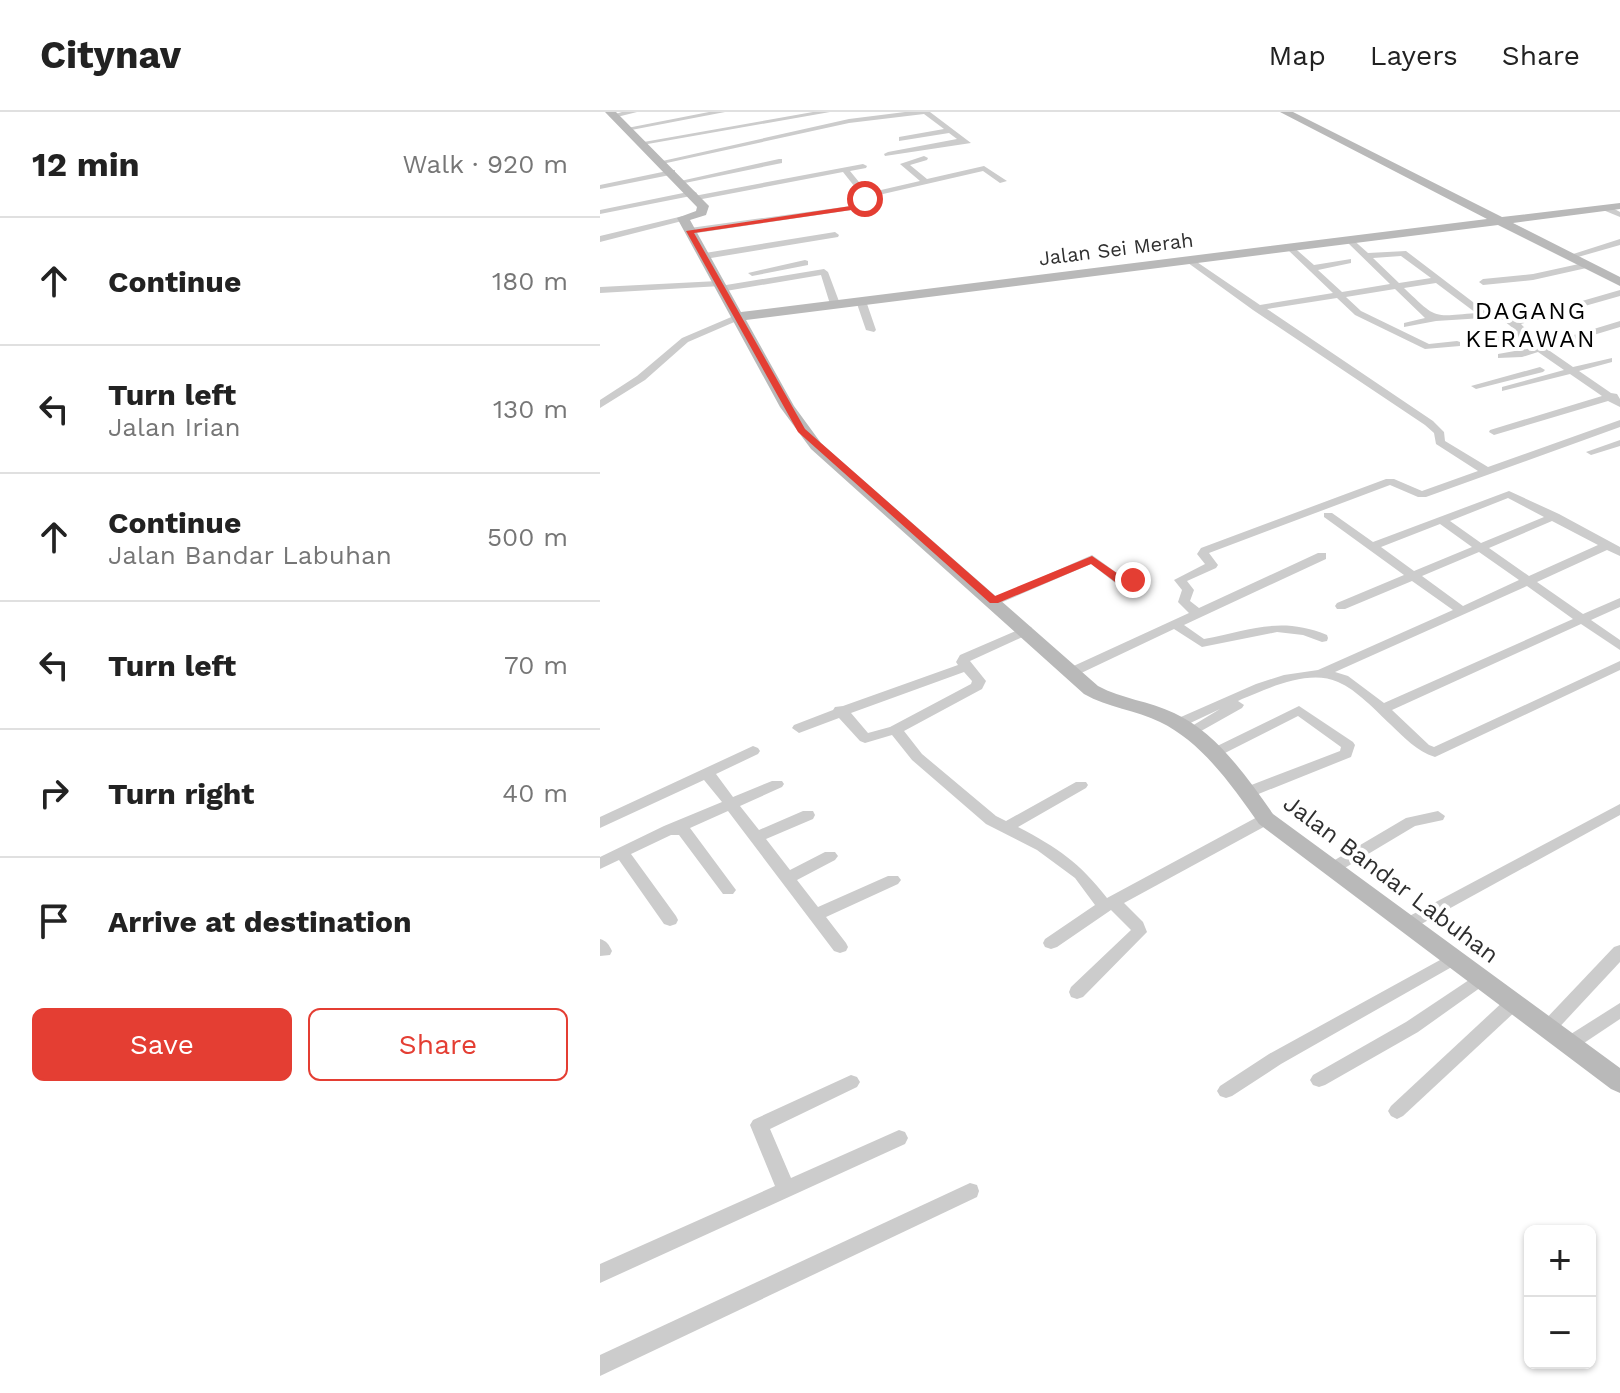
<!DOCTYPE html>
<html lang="en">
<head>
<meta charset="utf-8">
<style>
  :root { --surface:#fff; --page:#f2f2f2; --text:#222; --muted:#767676; --line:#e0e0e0; --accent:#e43e33 }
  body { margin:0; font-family:"Work Sans",sans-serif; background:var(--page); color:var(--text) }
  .controls { position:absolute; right:24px; bottom:24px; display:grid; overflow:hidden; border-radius:12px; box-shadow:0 2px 6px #0004 }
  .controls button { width:72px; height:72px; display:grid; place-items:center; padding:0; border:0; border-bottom:2px solid var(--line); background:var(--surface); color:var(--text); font:40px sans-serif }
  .stop { position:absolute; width:24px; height:24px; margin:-18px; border:6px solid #e43e33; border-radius:50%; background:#fff }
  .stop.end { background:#e43e33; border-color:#fff; box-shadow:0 2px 8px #0008 }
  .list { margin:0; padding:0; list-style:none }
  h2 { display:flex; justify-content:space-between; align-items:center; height:104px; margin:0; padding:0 32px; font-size:34px }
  h2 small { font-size:26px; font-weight:400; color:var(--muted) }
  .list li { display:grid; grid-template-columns:52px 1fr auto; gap:24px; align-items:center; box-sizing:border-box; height:128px; padding:0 32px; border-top:2px solid var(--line) }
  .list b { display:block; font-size:30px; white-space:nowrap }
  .list p { margin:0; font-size:26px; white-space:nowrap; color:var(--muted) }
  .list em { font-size:26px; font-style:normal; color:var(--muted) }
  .actions { display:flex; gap:16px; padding:24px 32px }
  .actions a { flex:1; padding:18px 0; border:2px solid var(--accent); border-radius:12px; text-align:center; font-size:28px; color:var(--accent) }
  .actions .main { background:var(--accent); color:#fff }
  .icon { flex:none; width:44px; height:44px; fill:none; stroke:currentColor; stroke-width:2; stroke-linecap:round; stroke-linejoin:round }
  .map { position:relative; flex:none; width:1020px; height:1281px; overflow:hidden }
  header { display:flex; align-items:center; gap:48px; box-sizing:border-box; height:112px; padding:0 40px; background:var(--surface); border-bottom:2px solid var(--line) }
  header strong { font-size:38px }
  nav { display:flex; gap:44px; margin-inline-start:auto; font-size:28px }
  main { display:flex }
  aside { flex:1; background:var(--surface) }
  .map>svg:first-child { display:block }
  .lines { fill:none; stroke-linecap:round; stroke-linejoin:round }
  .street { fill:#ccc; fill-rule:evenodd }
  .secondary { fill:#b9b9b9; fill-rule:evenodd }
  .route { fill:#e43e33 }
  .labels { text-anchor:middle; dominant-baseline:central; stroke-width:8; stroke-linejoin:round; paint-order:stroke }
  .far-street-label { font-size:20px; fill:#2f2f2f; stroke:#fff }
  .far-quarter-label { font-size:24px; letter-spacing:2px; fill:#000; stroke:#fff }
  .street-label { font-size:24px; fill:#2f2f2f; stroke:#fff }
</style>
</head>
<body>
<header>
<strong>Citynav</strong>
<nav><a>Map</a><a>Layers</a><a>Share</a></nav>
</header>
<main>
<aside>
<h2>12 min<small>Walk · 920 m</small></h2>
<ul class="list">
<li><svg class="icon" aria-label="ahead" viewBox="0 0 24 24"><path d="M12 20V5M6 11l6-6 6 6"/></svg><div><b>Continue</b></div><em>180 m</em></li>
<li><svg class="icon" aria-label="left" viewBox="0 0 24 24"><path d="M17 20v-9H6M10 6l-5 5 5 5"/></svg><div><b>Turn left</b><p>Jalan Irian</p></div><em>130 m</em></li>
<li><svg class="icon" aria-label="ahead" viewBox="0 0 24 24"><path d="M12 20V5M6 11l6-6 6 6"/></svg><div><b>Continue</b><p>Jalan Bandar Labuhan</p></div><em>500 m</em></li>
<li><svg class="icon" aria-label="left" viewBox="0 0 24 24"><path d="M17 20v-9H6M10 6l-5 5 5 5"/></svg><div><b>Turn left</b></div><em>70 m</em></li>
<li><svg class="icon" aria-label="right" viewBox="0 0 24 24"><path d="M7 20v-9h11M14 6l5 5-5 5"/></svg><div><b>Turn right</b></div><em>40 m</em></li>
<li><svg class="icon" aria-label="arrive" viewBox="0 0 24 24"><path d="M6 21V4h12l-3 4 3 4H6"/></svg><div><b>Arrive at destination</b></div></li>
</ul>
<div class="actions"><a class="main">Save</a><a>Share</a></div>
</aside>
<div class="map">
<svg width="1020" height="1281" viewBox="0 0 1020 1281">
  <rect width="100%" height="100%" fill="#fff"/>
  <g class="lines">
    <!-- street -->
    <g class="street">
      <polygon points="22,0 37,0 13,6 9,4"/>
      <polygon points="109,0 125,0 26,19 22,17"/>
      <polygon points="213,0 230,0 42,33 38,31"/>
      <polygon points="305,0 330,0 371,31 285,44 284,42 288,40 357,27 349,21 299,29 299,25 344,17 324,2 249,11 62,52 58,50 249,7"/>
      <polygon points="324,44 328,46 327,48 310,53 327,67 384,54 407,69 400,71 383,59 270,85 273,93 265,96 90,122 86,119 90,116 265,92 262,84 243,60 97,88 94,88 94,84 263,52 267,54 266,56 250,59 268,81 320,69 300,52"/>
      <polygon points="179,47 182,47 182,51 80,72 76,70"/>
      <polygon points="72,58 75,58 75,62 0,77 0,73"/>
      <polygon points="93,79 97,81 96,83 0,102 0,98"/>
      <polygon points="1003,94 1009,94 1020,100 1020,105 1003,98"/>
      <polygon points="83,104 87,106 86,108 0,130 0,124"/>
      <polygon points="235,120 239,123 238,125 105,147 101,144 105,141"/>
      <path d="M750 125 768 141 806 139 886 200 901 199 916 208 1020 178V184L921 212 941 233 1020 209V215L947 237 973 255 1012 246V250L979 259 1011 281 1017 282 1020 287V295L1008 289 894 323 889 320 890 318 1002 284 970 262 902 279V275L964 258 938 240 922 245 898 246V242L932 236 923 225 888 230V226L918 220 899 205 836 209 804 215V211L825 206 795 177 746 185 761 199 829 232 857 229 860 230V234L825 237 755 203 737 186 667 197 833 309 844 320 845 329 888 355 1020 308V315L826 385H818L790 373 609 441 618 453 616 456 587 469 594 478 590 489 599 496 718 441H726V447L584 513 604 527C650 518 681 504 727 523L728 526 727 529 722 530 703 523 677 520 602 535 574 517 477 563H467L465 560 467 557 589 501 578 490 582 478 574 468 605 452 597 442 601 436 786 367H794L822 379 878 359 836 332 834 321 825 313 653 198 584 148 591 146 660 193 733 181 687 137V133L690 132 714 153 751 147V151L718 158 742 180 790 172 747 130 746 128ZM801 144 831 166 799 171 773 146ZM836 171 876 201C831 205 837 207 804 176Z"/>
      <polygon points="1020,127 1020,133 971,147 967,144"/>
      <polygon points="205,148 208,149 208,153 152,164 148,161"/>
      <polygon points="988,150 992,153 991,155 933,168 883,173 879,170 883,167 933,162"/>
      <polygon points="224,157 228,160 240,192 238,194 230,192 221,163 120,180 116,177 120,174"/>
      <polygon points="118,169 122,172 121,174 0,181 0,175"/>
      <polygon points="261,186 266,189 276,218 274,220 266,218 256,189"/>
      <polygon points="136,203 141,206 139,208 88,230 45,268 0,296 0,288 37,264 82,226"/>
      <polygon points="940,255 945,258 943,260 876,277 871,274"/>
      <polygon points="1020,328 1020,334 991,343 986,340"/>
      <path d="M909 379 959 402 1020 435V444L1007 438 937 470 983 502 1020 486V495L991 508 1020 528V538L981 512 792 598 829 633 834 635 1020 549V558L835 645C816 639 805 626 790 612 776 599 757 578 738 570 709 557 669 576 642 587L638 589 644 593 642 596 594 623H584L582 620 620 597 584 614H574L572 611 574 608 656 572 684 563 718 558 853 498 812 469 745 497H737L735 494 737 491 804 463 724 405V401H732L773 430ZM908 386 944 405 881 431 850 409ZM952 409 998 433 929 464 889 436ZM840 412 872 435 814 459 781 435ZM879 440 919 468 863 494 822 464ZM927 474 973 507 784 591 748 564 735 560Z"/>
      <polygon points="492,443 524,466 533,464 539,468 533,472 518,473 491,452 398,492 390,492 388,489"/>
      <path d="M427 514 431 515 433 518 431 521 370 549 386 569 382 577 304 619 322 642 396 704 406 709 476 670H486L488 673 486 676 418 715C458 736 479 750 507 786L661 703H671L673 707 671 711 524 791 543 810 547 820 483 885 477 887 471 885 469 880 471 875 531 818 511 798 457 835 451 837 445 835 443 831 445 827 495 793 475 766 437 738 386 712 312 648 292 623 265 631 260 629 239 606 199 621 192 616 194 613 233 598 235 595 243 594 358 553 356 550 360 543ZM364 560 372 569 371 572 290 615 268 621 251 601Z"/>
      <polygon points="699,594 753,630 755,633 751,645 651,685 641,685 639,681 641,677 740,639 741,635 698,604 619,644 614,646 607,641 609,638"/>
      <polygon points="153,634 158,636 160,639 158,642 116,662 133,685 172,669 182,669 184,672 182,675 140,694 159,718 203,699 213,699 215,703 213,707 166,727 190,758 225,740 235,740 238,744 235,748 197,768 218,795 288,764 298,764 301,768 298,772 226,805 246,831 248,835 246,839 240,841 234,839 128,699 90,716 133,774 136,778 133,782 123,782 79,723 71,723 31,742 76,804 78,808 76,812 70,814 64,812 19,748 0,757 0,745 64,714 122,690 104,668 0,716 0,705"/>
      <polygon points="1020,692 1020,703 814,816 808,818 802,816 800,812 802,808"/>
      <polygon points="838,699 845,704 843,708 815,714 738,760 728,760 725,756 728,752 806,706"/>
      <path d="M0 827C7 829 9 833 12 839L10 843 0 844Z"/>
      <polygon points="1020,833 1020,850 953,922 947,924 941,922 939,917 941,912 1014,835"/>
      <polygon points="851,842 857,844 859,848 857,852 681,952 632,984 626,986 620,984 617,979 620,974 669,942"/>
      <polygon points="878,862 884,863 886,868 884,873 818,920 725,973 719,975 713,973 710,968 713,963 806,910"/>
      <polygon points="912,885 918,887 920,892 918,897 803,1004 797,1007 791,1004 788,999 791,994 906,887"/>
      <polygon points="1020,891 1020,907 975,937 969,939 963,937 960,932 963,927"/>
      <polygon points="251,963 257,965 260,970 257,975 170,1017 191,1066 299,1018 305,1020 308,1026 305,1032 0,1171 0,1152 175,1074 150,1013 153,1008"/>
      <polygon points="370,1071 377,1073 379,1079 377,1085 0,1264 0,1243"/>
    </g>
    <!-- secondary -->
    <path class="secondary" d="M5 0H16L109 94 106 103 90 108 141 200 887 107 680 0H693L902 105 1020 91V97L913 111 1020 165V174L898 113 146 208 194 294 221 331 498 574C522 587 549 589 574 601 616 620 647 665 673 702L1020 956V981L1011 977 659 712C633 675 602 630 560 610 536 598 508 596 484 582L211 337 180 295 77 106 96 99 97 95Z"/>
  </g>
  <!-- route -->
  <polygon class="route" points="268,85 272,95 94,121 205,317 395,484 492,444 524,466 537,466 537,470 518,472 491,452 398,491 390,491 198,320 86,119 264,92 261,87"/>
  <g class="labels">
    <!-- far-street labels -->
    <g class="far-street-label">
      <text transform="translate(516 137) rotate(-7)">Jalan Sei Merah</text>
    </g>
    <!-- far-quarter labels -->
    <g class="far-quarter-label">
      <text x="931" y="199">DAGANG<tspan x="931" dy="28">KERAWAN</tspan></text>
    </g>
    <!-- street labels -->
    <g class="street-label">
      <text transform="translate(791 767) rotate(37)">Jalan Bandar Labuhan</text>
    </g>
  </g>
</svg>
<div class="controls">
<button>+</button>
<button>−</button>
</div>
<div class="stop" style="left:265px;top:87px"></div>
<div class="stop end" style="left:533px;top:468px"></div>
</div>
</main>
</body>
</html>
